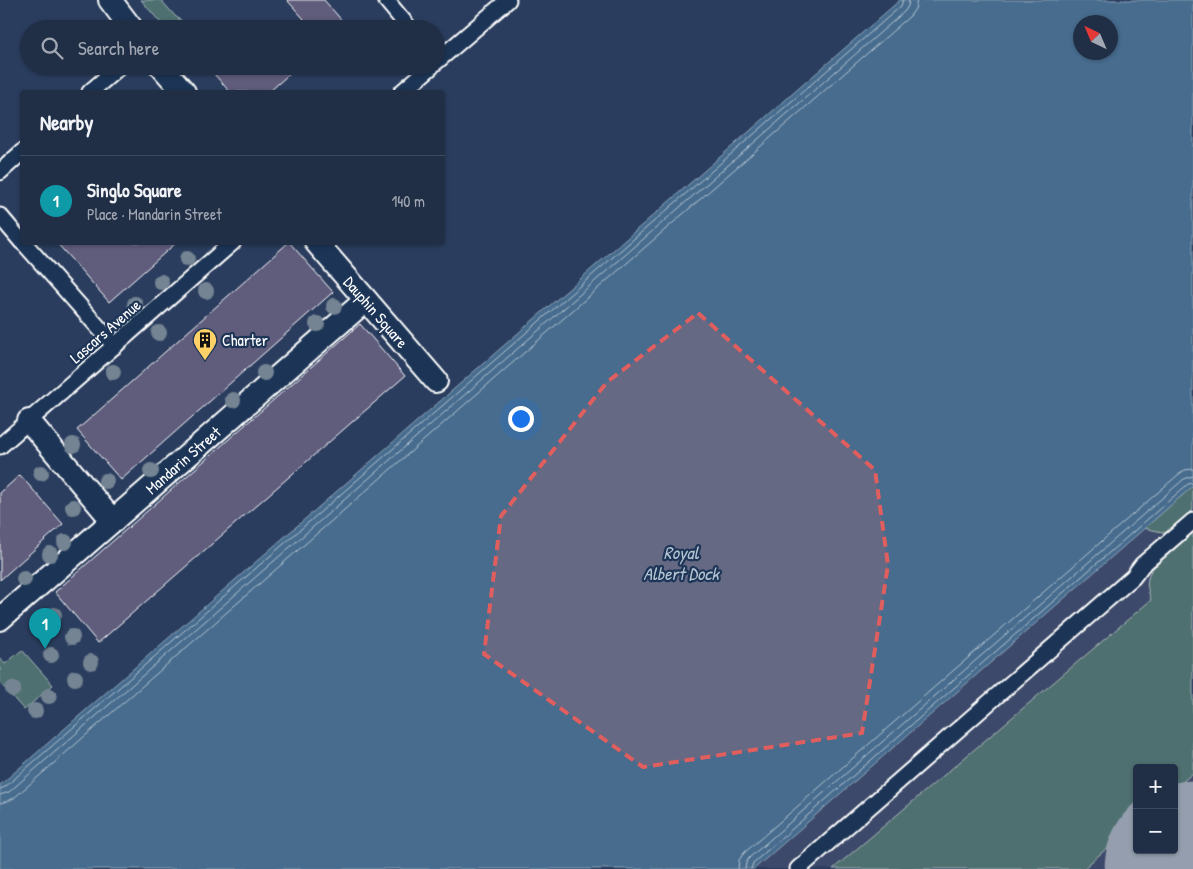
<!DOCTYPE html>
<html lang="en">
<head>
<meta charset="utf-8">
<style>
  :root { --surface:#202e46; --page:#28364d; --text:#f1f3f6; --muted:#a2a8b3; --line:#3d4a5f; --accent:#ffd166 }
  body { margin:0; font-family:"Patrick Hand",sans-serif; background:var(--page); color:var(--text) }
  .controls { position:absolute; right:15px; bottom:15px; display:grid; overflow:hidden; border-radius:5px; box-shadow:0 1px 4px #0004 }
  .controls button { width:45px; height:45px; display:grid; place-items:center; padding:0; border:0; border-bottom:1px solid var(--line); background:var(--surface); color:var(--text); font:25px sans-serif }
  .compass { position:absolute; left:1073px; top:15px; width:45px; height:45px; border-radius:50%; background:var(--surface); box-shadow:0 1px 4px #0004; rotate:316deg }
  .you { position:absolute; left:520px; top:418px; width:18px; height:18px; margin:-12px; border:4px solid #fff; border-radius:50%; background:#1a73e8; box-shadow:0 0 0 8px #1a73e833 }
  .badge { display:grid; place-items:center; width:32px; height:32px; border-radius:50%; background:var(--accent); color:#fff; font-size:16px; font-weight:700 }
  .pin { position:absolute; translate:-50% -41px; filter:drop-shadow(0 1px 2px #0008) }
  .pin::after { content:''; position:absolute; top:26px; width:18px; height:15px; background:inherit; clip-path:polygon(0 0,100% 0,50% 100%) }
  .list { margin:0; padding:0; list-style:none }
  h2 { display:flex; justify-content:space-between; align-items:center; height:65px; margin:0; padding:0 20px; font-size:21px }
  h2 small { font-size:16px; font-weight:400; color:var(--muted) }
  .list li { display:grid; grid-template-columns:32px 1fr auto; gap:15px; align-items:center; box-sizing:border-box; height:90px; padding:0 20px; border-top:1px solid var(--line) }
  .list b { display:block; font-size:19px; white-space:nowrap }
  .list p { margin:0; font-size:16px; white-space:nowrap; color:var(--muted) }
  .list em { font-size:16px; font-style:normal; color:var(--muted) }
  .icon { flex:none; width:28px; height:28px; fill:none; stroke:currentColor; stroke-width:2; stroke-linecap:round; stroke-linejoin:round }
  .map { position:relative; flex:none; width:1193px; height:869px; overflow:hidden }
  .search { position:absolute; background:var(--surface); box-shadow:0 1px 4px #0004; left:20px; top:20px; width:425px; height:55px; display:flex; align-items:center; gap:12px; box-sizing:border-box; padding:0 18px; border-radius:28px; color:var(--muted); font-size:19px }
  .panel { position:absolute; background:var(--surface); box-shadow:0 1px 4px #0004; left:20px; top:90px; width:425px; height:155px; border-radius:5px }
  .map>svg:first-child { display:block }
  .built { fill:#3e4a6a; fill-rule:evenodd }
  .green { fill:#507070; stroke:#a8b8b8 }
  .water { fill:#466c8e; stroke:#90a7bb; fill-rule:evenodd }
  .lines { fill:none; stroke-linecap:round; stroke-linejoin:round }
  .shore { stroke:#b5c4d2; stroke-width:1 }
  .runway { stroke:#949eae; stroke-width:175 }
  .building { fill:#5f5c7b; stroke:#fff }
  .service-casing { stroke:#fff; stroke-width:19 }
  .pedestrian-casing { stroke:#fff; stroke-width:26 }
  .service { stroke:#1d3557; stroke-width:15 }
  .pedestrian { stroke:#1d3557; stroke-width:22 }
  .tree { fill:#748493 }
  .marked { fill:#e05e5e; fill-opacity:0.2; stroke:#e05e5e; stroke-width:4; stroke-dasharray:10 6; stroke-linejoin:round }
  .labels { text-anchor:middle; dominant-baseline:central; stroke-width:4.5; stroke-linejoin:round; paint-order:stroke }
  .street-label { font-size:16px; fill:#fff; stroke:#1d3557 }
  .poi-label { font-size:16px; fill:#fff; stroke:#1d3557; text-anchor:start }
  .water-label { font-size:18px; font-style:italic; fill:#b5c4d2; stroke:#1d3557 }
</style>
</head>
<body>
<div class="map">
<svg width="1193" height="869" viewBox="0 0 1193 869">
  <rect width="100%" height="100%" fill="#2a3d5e"/>
  <filter id="ink" filterUnits="userSpaceOnUse"><feTurbulence type="fractalNoise" baseFrequency=".02" numOctaves="2"/><feDisplacementMap in="SourceGraphic" scale="10" xChannelSelector="R" yChannelSelector="G"/><feConvolveMatrix kernelMatrix="1 2 1 2 8 2 1 2 1" color-interpolation-filters="sRGB"/></filter>
  <g filter="url(#ink)">
    <!-- built -->
    <path class="built" d="M1193 486V869H754ZM1137 768H1174V850H1137Z"/>
    <!-- green -->
    <g class="green">
      <polygon points="141,0 161,0 175,16 185,23 178,29 166,29"/>
      <polygon points="1193,486 1193,510 1167,533 1144,528"/>
      <path d="M1193 533V773L1174 789V768H1137V822L1083 869H833L1151 600C1147 588 1145 580 1152 569Z"/>
      <polygon points="22,650 53,685 24,710 0,683 0,658 5,664"/>
    </g>
    <!-- water -->
    <path class="water" d="M900 0H1193V486L754 869H0V785ZM1080 22H1110V52H1080Z"/>
    <g class="lines">
      <!-- shore -->
      <g class="shore">
        <polyline points="0,789 5,787 901,6 903,0"/>
        <polyline points="0,795 9,792 905,11 908,6 909,0"/>
        <polyline points="0,803 8,801 14,798 910,16 915,9 917,0"/>
        <polyline points="738,869 739,860 744,853 1179,474 1185,470 1193,469"/>
        <polyline points="745,869 746,863 749,858 1184,479 1193,476"/>
        <polyline points="751,869 753,863 1188,484 1193,483"/>
      </g>
      <!-- runway -->
      <polyline class="runway" points="1192,869 1193,868"/>
    </g>
    <!-- building -->
    <g class="building">
      <polygon points="287,0 324,0 345,24 340,29 294,29 304,19"/>
      <polygon points="207,66 298,66 269,92 230,92"/>
      <polygon points="56,242 177,242 109,302"/>
      <polygon points="289,242 333,292 121,480 77,430"/>
      <polygon points="360,324 405,376 98,643 55,592"/>
      <polygon points="20,475 63,524 0,580 0,493"/>
    </g>
    <g class="lines">
      <!-- service casing -->
      <g class="service-casing">
        <g id="service">
          <polyline points="386,0 410,29"/>
          <polyline points="436,62 508,0"/>
          <polyline points="90,92 120,66"/>
          <polyline points="402,92 432,66"/>
          <polyline points="0,172 22,152"/>
          <polyline points="0,216 22,242"/>
          <polyline points="23,242 115,346"/>
          <polyline points="0,446 233,242"/>
          <polyline points="798,869 1133,577 1142,565 1193,521"/>
        </g>
      </g>
      <!-- pedestrian casing -->
      <g class="pedestrian-casing">
        <g id="pedestrian">
          <polyline points="110,0 132,29"/>
          <polyline points="161,66 184,92"/>
          <polyline points="316,242 436,381"/>
          <polyline points="29,421 113,521"/>
          <polyline points="0,619 366,300"/>
        </g>
      </g>
      <!-- service -->
      <use href="#service" class="service"/>
      <!-- pedestrian -->
      <use href="#pedestrian" class="pedestrian"/>
    </g>
    <!-- trees -->
    <g class="tree">
      <circle cx="187" cy="259" r="8"/>
      <circle cx="161" cy="282" r="8"/>
      <circle cx="206" cy="291" r="8"/>
      <circle cx="135" cy="304" r="8"/>
      <circle cx="334" cy="306" r="8"/>
      <circle cx="317" cy="324" r="8"/>
      <circle cx="159" cy="333" r="8"/>
      <circle cx="113" cy="372" r="8"/>
      <circle cx="264" cy="373" r="8"/>
      <circle cx="233" cy="400" r="8"/>
      <circle cx="73" cy="445" r="8"/>
      <circle cx="151" cy="471" r="8"/>
      <circle cx="41" cy="473" r="8"/>
      <circle cx="106" cy="481" r="8"/>
      <circle cx="73" cy="507" r="8"/>
      <circle cx="65" cy="542" r="8"/>
      <circle cx="50" cy="554" r="8"/>
      <circle cx="24" cy="579" r="8"/>
      <circle cx="54" cy="615" r="8"/>
      <circle cx="72" cy="637" r="8"/>
      <circle cx="51" cy="655" r="8"/>
      <circle cx="91" cy="662" r="8"/>
      <circle cx="75" cy="678" r="8"/>
      <circle cx="13" cy="689" r="8"/>
      <circle cx="49" cy="696" r="8"/>
      <circle cx="35" cy="711" r="8"/>
    </g>
  </g>
  <!-- marked area -->
  <path class="marked" d="M698 313 875 470 888 565 862 733 643 767 484 654 501 516 607 382Z"/>
  <!-- icons -->
  <defs>
    <g id="building-pin" transform="scale(1.25)"><path d="M0 17L-7.5 6A9.5 9.5 0 1 1 7.5 6Z" fill="#ffd166" stroke="#1d3557"/><path d="M-4-6H4V6H1V3H-1V6H-4ZM-2.5-4.3h1.7v1.8h-1.7ZM.8-4.3h1.7v1.8H.8ZM-2.5-1h1.7V.8h-1.7ZM.8-1h1.7V.8H.8Z" fill="#111"/></g>
  </defs>
  <g fill-rule="evenodd">
    <use href="#building-pin" x="205" y="340"/>
  </g>
  <g class="labels">
    <!-- street labels -->
    <g class="street-label">
      <text transform="translate(376 312) rotate(49)">Dauphin Square</text>
      <text transform="translate(105 331) rotate(-41)">Lascars Avenue</text>
      <text transform="translate(183 460) rotate(-41)">Mandarin Street</text>
    </g>
    <!-- poi labels -->
    <g class="poi-label">
      <text x="222" y="340">Charter</text>
    </g>
    <!-- water labels -->
    <g class="water-label">
      <text x="681" y="552">Royal<tspan x="681" dy="21">Albert Dock</tspan></text>
    </g>
  </g>
</svg>
<div class="controls">
<button>+</button>
<button>−</button>
</div>
<svg class="compass" viewBox="-18 -18 36 36"><path d="M0-13l5 13h-10z" fill="#e53935"/><path d="M0 13l5-13h-10z" fill="#a2a8b3"/></svg>
<div class="you"></div>
<div class="pin badge" style="left:45px;top:649px;background:#0f9aa8">1</div>
<div class="search"><svg class="icon" aria-label="search" viewBox="0 0 24 24"><circle cx="10" cy="10" r="6"/><path d="M15 15l6 6"/></svg>Search here</div>
<section class="panel">
<h2>Nearby<small></small></h2>
<ul class="list">
<li><span class="badge" style="background:#0f9aa8">1</span><div><b>Singlo Square</b><p>Place · Mandarin Street</p></div><em>140 m</em></li>
</ul>
</section>
</div>
</body>
</html>
